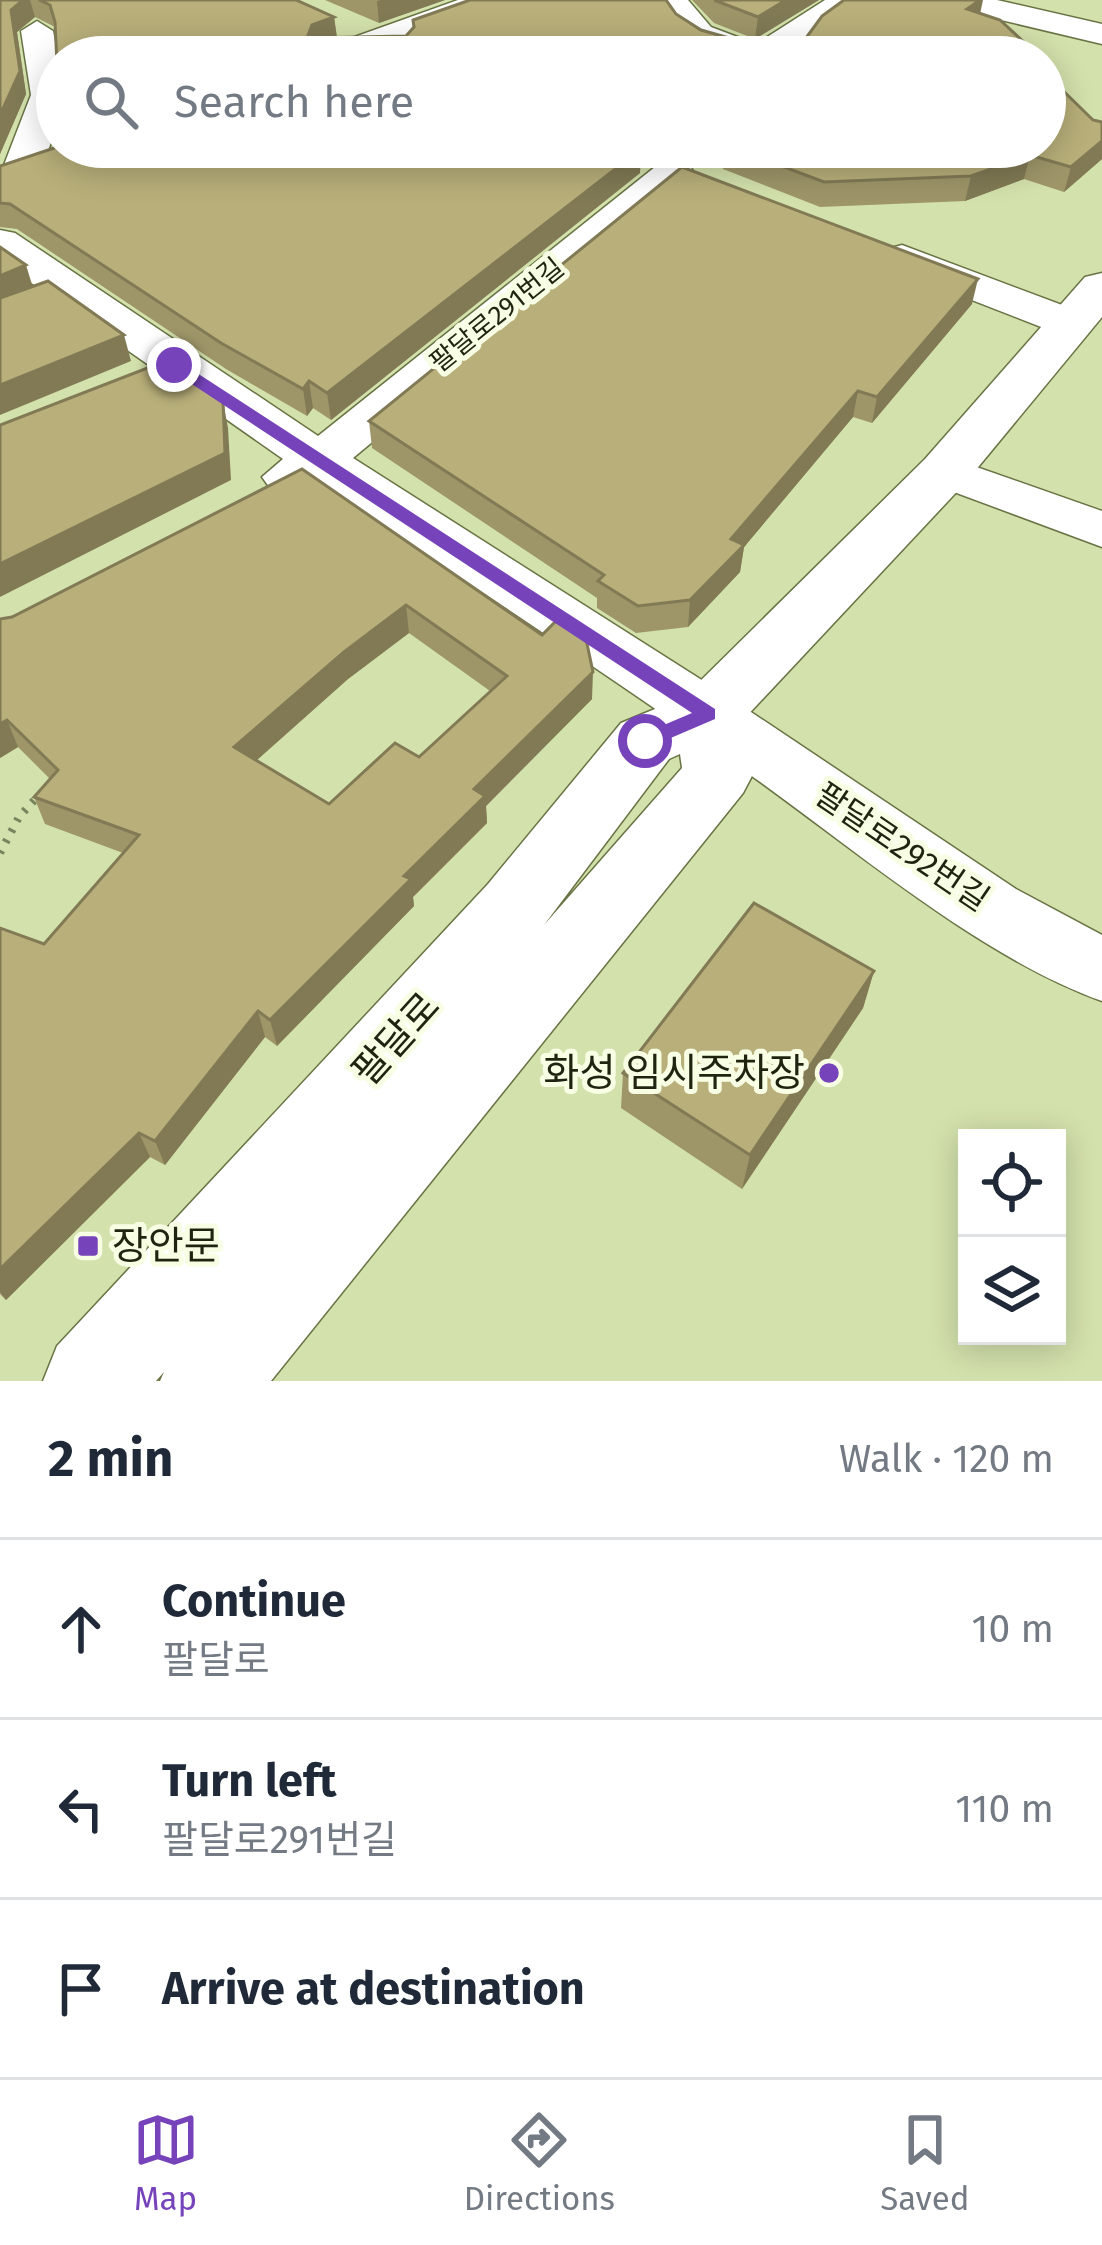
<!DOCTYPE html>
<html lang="en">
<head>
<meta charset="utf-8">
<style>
  :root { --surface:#fff; --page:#f6f6f7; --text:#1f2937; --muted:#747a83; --line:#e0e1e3; --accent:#7643bb }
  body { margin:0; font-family:"Fira Sans","Noto Sans KR",sans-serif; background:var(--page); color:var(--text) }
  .controls { position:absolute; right:36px; bottom:36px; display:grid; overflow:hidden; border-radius:0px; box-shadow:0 6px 30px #0003 }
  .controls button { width:108px; height:108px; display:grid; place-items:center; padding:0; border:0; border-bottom:3px solid var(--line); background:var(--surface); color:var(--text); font:60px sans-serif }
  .stop { position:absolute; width:36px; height:36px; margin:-27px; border:9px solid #7643bb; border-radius:50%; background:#fff }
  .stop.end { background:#7643bb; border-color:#fff; box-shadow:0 3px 12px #0008 }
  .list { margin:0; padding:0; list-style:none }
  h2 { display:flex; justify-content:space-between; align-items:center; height:156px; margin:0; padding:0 48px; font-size:51px }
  h2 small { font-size:39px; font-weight:400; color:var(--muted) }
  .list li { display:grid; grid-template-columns:78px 1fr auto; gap:36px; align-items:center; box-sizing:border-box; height:180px; padding:0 48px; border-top:3px solid var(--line) }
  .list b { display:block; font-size:45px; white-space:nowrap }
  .list p { margin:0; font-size:39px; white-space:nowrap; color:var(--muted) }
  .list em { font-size:39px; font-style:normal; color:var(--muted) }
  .icon { flex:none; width:66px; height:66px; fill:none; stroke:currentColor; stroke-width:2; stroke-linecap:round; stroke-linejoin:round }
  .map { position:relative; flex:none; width:1102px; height:1381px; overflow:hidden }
  .search { position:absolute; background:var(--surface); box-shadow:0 6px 30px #0003; left:36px; right:36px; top:36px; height:132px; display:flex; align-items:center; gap:30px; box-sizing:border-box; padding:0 42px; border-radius:66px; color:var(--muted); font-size:45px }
  .sheet { height:696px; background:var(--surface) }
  nav { display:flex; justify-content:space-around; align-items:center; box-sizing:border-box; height:168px; border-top:3px solid var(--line); background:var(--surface); font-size:33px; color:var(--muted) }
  nav a { display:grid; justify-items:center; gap:6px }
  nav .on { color:var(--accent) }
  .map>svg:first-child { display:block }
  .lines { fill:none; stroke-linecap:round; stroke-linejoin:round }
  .minor-casing { stroke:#687343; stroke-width:3 }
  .secondary-casing { stroke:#687343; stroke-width:3 }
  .path { stroke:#79835e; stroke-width:8; stroke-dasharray:3 9; stroke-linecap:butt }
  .minor { fill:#fff; fill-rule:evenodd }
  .secondary { fill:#fff; fill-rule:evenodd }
  .wall { fill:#9e9669; fill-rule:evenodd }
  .shaded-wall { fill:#817a55 }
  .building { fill:#b8af7a; stroke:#817a55; stroke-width:3; fill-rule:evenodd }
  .route { fill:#7643bb }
  .poi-dot { fill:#7643bb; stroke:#f7fee4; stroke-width:4.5 }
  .labels { text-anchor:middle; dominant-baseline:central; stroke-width:10; stroke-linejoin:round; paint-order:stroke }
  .far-street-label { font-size:27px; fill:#1f2410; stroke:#f7fee4 }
  .street-label { font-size:33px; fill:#1f2410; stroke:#f7fee4 }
  .near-street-label { font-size:39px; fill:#1f2410; stroke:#f7fee4 }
  .near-poi-label { font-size:39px; fill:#1f2410; stroke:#f7fee4; text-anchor:end }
</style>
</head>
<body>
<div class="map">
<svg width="1102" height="1381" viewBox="0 0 1102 1381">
  <rect width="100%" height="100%" fill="#d3e1ac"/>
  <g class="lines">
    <!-- minor casing -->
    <g class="minor-casing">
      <g id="minor">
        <polygon points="458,0 503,0 498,7 361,57 313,57 318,50"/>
        <polygon points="656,0 688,0 711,27 756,44 825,0 862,0 787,57 728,57 701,48 677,32"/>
        <polygon points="941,0 997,0 1102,24 1102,44 946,7"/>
        <path d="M37 21 53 31C62 75 63 137 34 178H8L2 170 31 95 21 31Z"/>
        <path d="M674 160 688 163 693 171 688 179 353 458 730 698 1016 889 1102 935V1001C984 959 859 853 756 779 612 677 464 580 317 482L288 493 270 488 262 477 283 459 0 261V230L15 233 318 436 660 163Z"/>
        <polygon points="902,245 1086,314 1092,323 1086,332 1070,336 1054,332 887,267 881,258 887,249"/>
        <polygon points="945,456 1102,511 1102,547 927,482 920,471 927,460"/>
      </g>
    </g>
    <!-- secondary casing -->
    <g class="secondary-casing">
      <path id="secondary" d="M1102 273V317L965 483 743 720 753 774 743 793 271 1381H160L164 1372 156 1381H43L57 1346 488 884 621 723 684 697 925 459 1085 277ZM680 754 682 768 544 925 669 759Z"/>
    </g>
    <!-- path -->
    <polyline class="path" points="0,853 19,817 39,795"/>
    <!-- minor -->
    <use href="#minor" class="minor"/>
    <!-- secondary -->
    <use href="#secondary" class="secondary"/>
  </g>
  <!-- wall -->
  <g class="wall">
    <polygon points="0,0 296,0 334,17 337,37 406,36 413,28 413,20 676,14 701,30 733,39 731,57 57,57 55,27 35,17 17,32 26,94 0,154"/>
    <polygon points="325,0 445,0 379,23"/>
    <polygon points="692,0 819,0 755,39 714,23"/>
    <polygon points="57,67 57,142 54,142 48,119"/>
    <polygon points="1048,76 1093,120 1102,122 1102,159 1064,192 1024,179 965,201 820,207 723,169 725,147"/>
    <polygon points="641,149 640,173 331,420 313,408 307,416 226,369 17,229 0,227 0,166"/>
    <polygon points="972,304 872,423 853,417 744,547 740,572 688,627 636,633 597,608 597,598 372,448 369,421"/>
    <path d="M302 469 592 699 486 806 487 823 413 897 414 906 277 1046 265 1037 165 1165 150 1157 6 1300 0 1294V928L44 944 123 853 45 824 34 797 50 779 18 747 0 758 12 617ZM409 633 490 691 419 757 329 804 256 761 348 679Z"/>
    <polygon points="874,971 863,1008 742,1189 621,1108 623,1073"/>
  </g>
  <!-- shaded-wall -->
  <g class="shaded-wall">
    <polygon points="23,0 30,0 35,17 17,32 26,94 0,154 0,115 11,10"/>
    <polygon points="381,0 445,0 379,23 377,1"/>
    <polygon points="786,0 819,0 755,39 758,17"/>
    <polygon points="980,0 983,0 979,19 967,9"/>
    <polygon points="334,17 337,39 307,38 312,25"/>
    <polygon points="733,39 731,57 705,57"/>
    <polygon points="1102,141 1102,159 1064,192 1071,167"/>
    <polygon points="641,149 640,173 331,420 327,393"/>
    <polygon points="1030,155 1024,179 965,201 971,176"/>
    <polygon points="26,265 34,291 0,305 0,276"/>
    <polygon points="978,279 972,304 872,423 877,397"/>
    <polygon points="124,335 131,361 0,415 0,385"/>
    <polygon points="309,381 313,408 307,416 303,389"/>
    <polygon points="858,391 853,417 744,547 740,572 688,627 690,600 731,539"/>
    <polygon points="223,401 228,428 231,480 0,597 0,564"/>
    <polygon points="406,605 409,633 348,679 241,774 234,747 344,652"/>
    <polygon points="593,672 592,699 486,806 487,823 413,897 414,906 277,1046 270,1020 404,876 474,789"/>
    <polygon points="7,720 18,747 0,758 0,724"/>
    <polygon points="874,971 863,1008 742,1189 750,1155"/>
    <polygon points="258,1011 265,1037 165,1165 155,1141"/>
    <polygon points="139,1133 150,1157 6,1300 0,1292 0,1269"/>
  </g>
  <!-- building -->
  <g class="building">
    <polygon points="0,0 23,0 11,10 20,71 0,115"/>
    <polygon points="39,0 296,0 334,17 312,25 307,38 406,36 414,27 413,20 470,0 666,0 676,14 701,30 733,39 705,57 57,57 57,64 55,22 50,5"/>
    <polygon points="714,0 786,0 758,17"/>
    <polygon points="844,0 980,0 967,9 1000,20 1040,57 792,57 822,16"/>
    <polygon points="1045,61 1048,76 1093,120 1102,122 1102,141 1071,167 1030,155 971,176 824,182 731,147 1045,147"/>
    <polygon points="57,67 57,119 48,119"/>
    <polygon points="57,147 636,147 641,149 327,393 309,381 303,389 221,343 10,204 0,203 0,166"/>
    <polygon points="682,167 978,279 877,397 858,391 731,539 744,545 690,600 638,606 598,581 604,575 369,421"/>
    <polygon points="0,247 26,265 0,276"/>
    <polygon points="48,281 124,335 0,385 0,298"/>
    <polygon points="163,362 223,401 225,453 0,564 0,425"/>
    <path d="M302 469 542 635 557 620 586 639 593 672 474 789 485 796 404 876 411 879 270 1020 258 1011 155 1141 139 1133 0 1269V928L44 944 139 835 34 797 58 770 7 720 0 724V619L12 617ZM406 605 507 676 419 757 395 743 329 804 234 747 344 652Z"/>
    <polygon points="754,903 874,971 750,1155 623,1073"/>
  </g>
  <!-- route -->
  <polygon class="route" points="169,362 180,362 715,709 715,719 652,746 638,746 638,736 692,713 169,369"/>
  <!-- markers -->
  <g class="poi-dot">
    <circle cx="829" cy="1073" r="12"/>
    <rect x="76" y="1234" width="24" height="24" rx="6"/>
  </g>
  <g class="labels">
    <!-- far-street labels -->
    <g class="far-street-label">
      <text transform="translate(497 315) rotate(-39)">팔달로291번길</text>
    </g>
    <!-- street labels -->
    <g class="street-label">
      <text transform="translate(902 847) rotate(34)">팔달로292번길</text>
    </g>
    <!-- near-street labels -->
    <g class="near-street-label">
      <text transform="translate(396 1039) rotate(-48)">팔달로</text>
    </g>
    <!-- near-poi labels -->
    <g class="near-poi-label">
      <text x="805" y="1073">화성 임시주차장</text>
      <text x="112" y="1246" text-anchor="start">장안문</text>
    </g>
  </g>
</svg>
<div class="controls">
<button><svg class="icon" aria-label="locate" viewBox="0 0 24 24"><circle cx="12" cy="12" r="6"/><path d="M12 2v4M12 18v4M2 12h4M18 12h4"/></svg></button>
<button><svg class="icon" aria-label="layers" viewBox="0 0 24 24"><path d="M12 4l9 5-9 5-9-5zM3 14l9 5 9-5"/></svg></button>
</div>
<div class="stop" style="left:645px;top:741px"></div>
<div class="stop end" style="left:174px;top:365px"></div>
<div class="search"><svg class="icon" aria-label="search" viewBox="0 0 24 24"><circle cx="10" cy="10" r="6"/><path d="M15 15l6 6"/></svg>Search here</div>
</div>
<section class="sheet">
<h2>2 min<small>Walk · 120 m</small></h2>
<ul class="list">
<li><svg class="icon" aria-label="ahead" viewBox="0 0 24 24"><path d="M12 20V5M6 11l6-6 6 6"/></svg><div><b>Continue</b><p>팔달로</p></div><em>10 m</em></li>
<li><svg class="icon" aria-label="left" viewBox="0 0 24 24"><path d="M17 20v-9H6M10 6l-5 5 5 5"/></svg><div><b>Turn left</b><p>팔달로291번길</p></div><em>110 m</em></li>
<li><svg class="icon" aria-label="arrive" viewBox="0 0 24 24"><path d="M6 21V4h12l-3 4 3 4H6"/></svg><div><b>Arrive at destination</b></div></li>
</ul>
</section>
<nav>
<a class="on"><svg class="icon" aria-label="map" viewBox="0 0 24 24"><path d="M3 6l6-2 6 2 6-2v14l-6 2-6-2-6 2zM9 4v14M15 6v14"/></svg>Map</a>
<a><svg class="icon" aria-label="directions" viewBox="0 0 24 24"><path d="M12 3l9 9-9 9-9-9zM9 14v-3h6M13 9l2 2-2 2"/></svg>Directions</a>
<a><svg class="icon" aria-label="saved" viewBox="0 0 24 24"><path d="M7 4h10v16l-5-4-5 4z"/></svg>Saved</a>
</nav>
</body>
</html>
